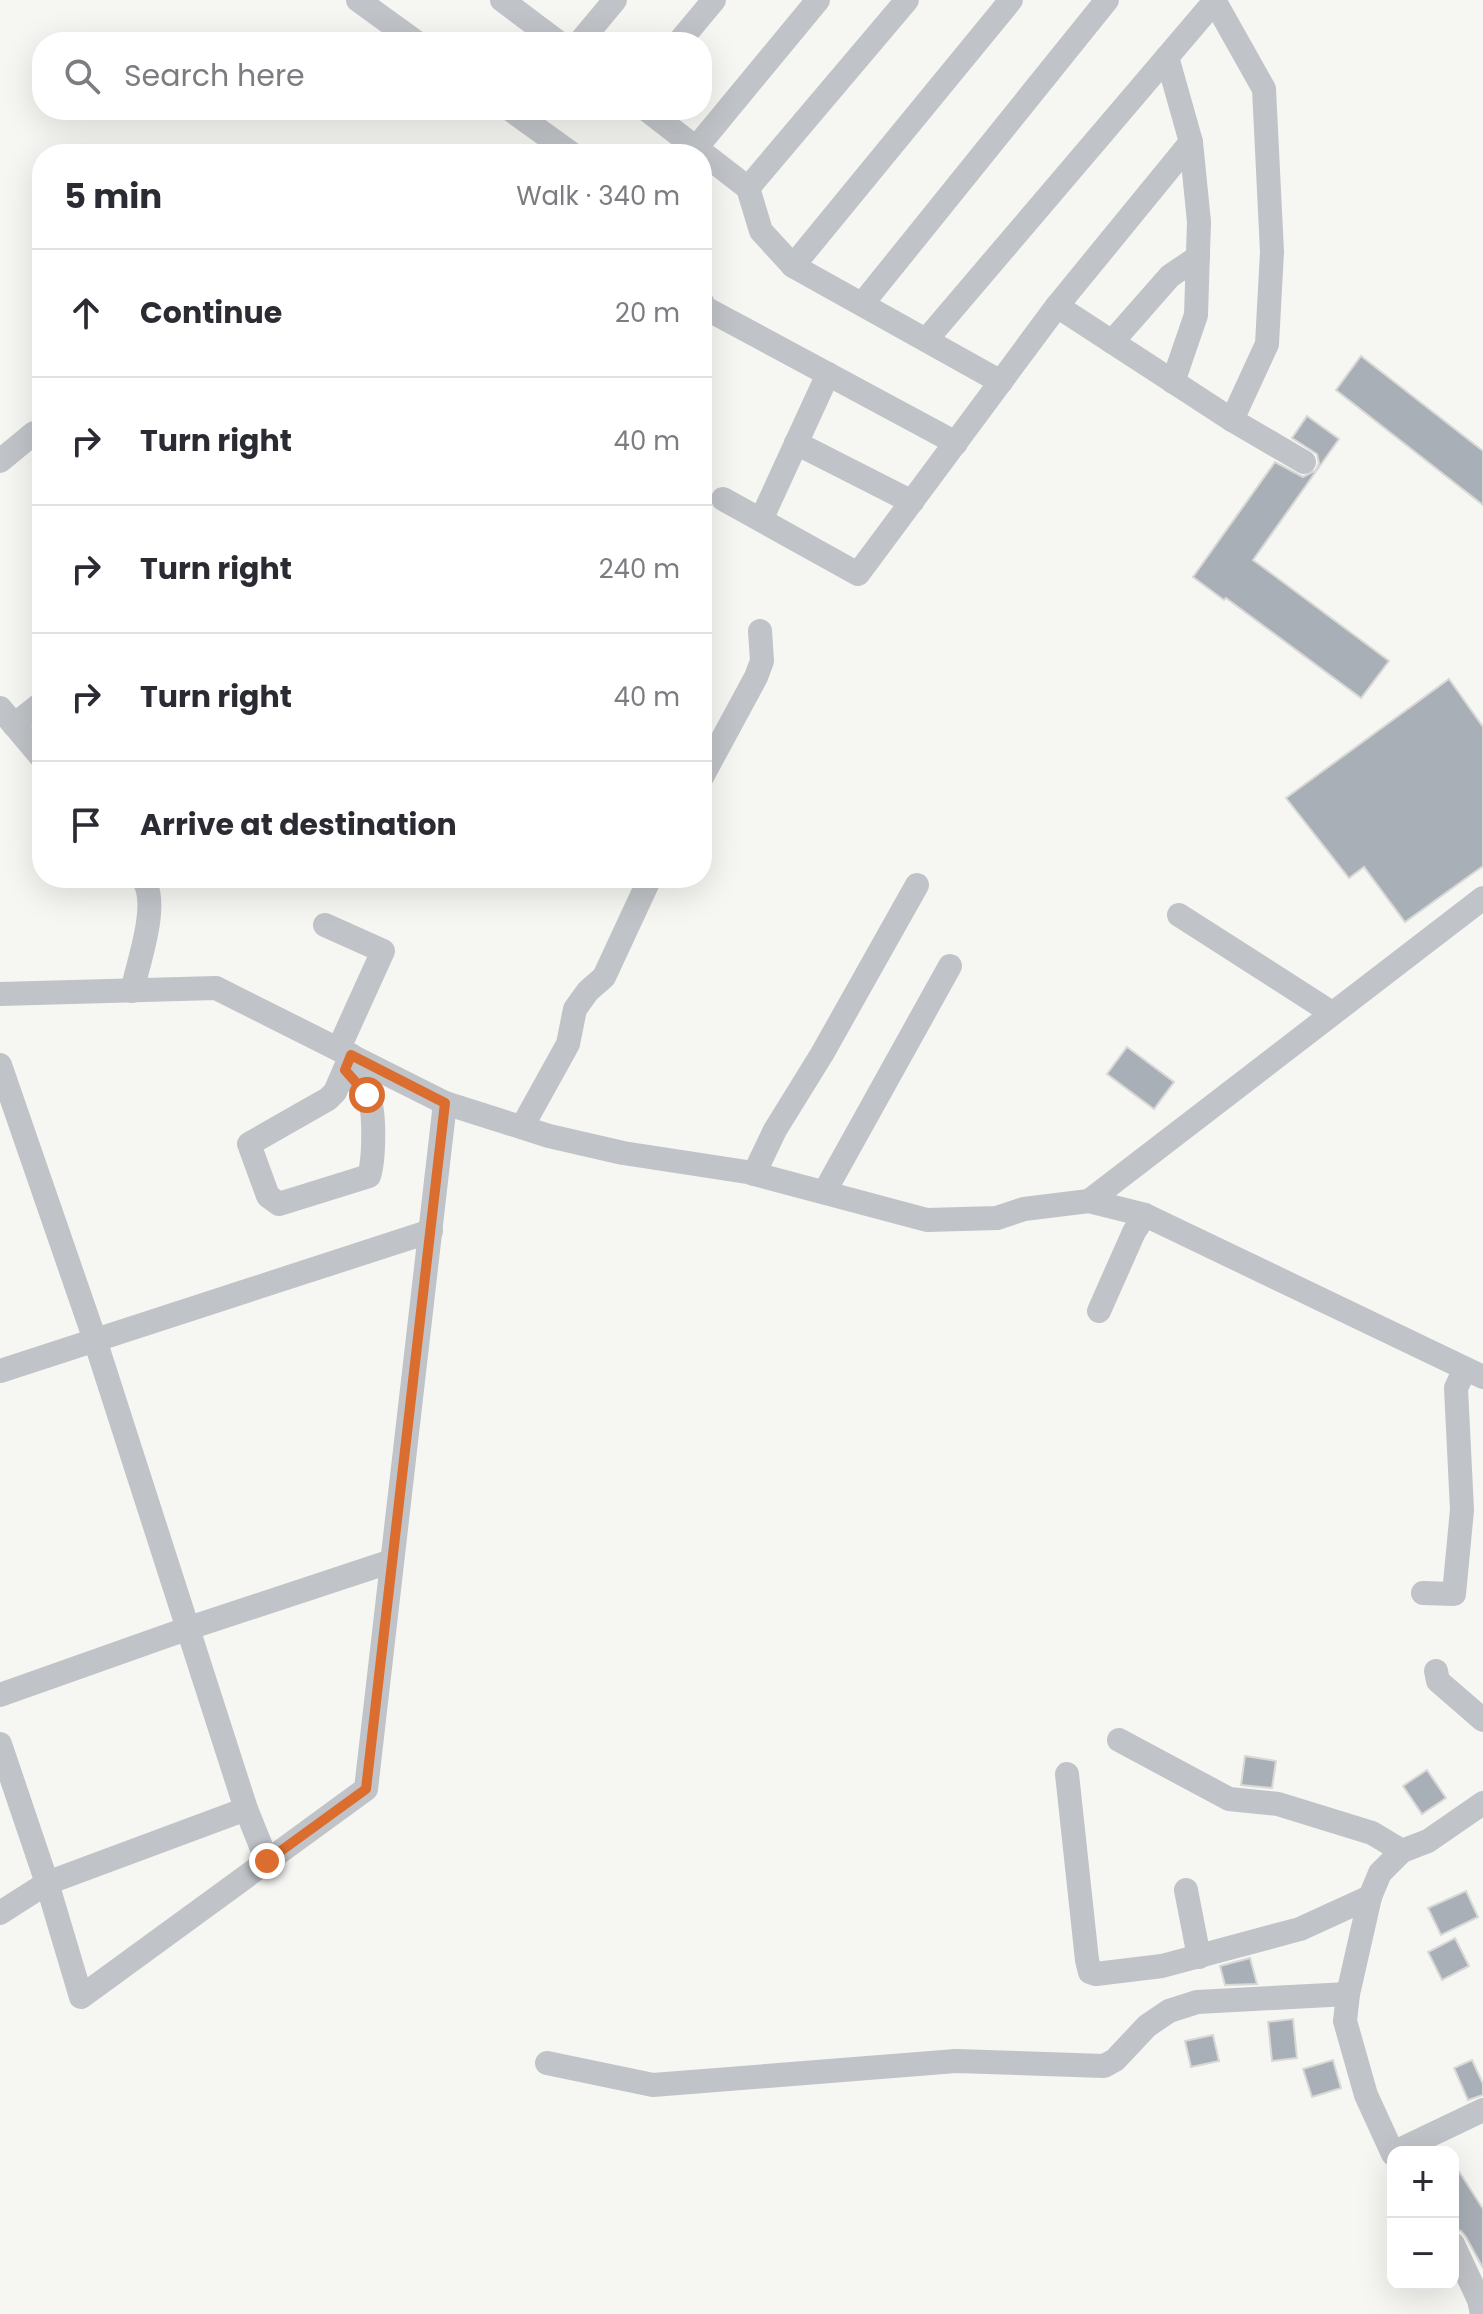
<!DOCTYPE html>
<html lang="en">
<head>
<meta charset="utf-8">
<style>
  :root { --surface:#fff; --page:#f7f7f7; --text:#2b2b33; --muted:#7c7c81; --line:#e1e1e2 }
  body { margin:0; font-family:Poppins,sans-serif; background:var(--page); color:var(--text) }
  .controls { position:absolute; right:24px; bottom:24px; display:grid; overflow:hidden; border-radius:16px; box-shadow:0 8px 32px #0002 }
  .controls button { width:72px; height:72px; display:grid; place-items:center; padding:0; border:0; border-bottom:2px solid var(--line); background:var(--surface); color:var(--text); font:40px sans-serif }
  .stop { position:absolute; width:24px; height:24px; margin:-18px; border:6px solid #db6d2e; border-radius:50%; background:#fff }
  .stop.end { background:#db6d2e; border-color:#fff; box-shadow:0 2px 8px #0008 }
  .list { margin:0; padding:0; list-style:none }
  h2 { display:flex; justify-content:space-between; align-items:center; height:104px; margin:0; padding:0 32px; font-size:34px }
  h2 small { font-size:26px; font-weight:400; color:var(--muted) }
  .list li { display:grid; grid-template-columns:52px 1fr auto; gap:24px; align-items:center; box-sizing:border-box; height:128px; padding:0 32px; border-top:2px solid var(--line) }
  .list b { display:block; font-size:30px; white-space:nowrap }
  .list em { font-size:26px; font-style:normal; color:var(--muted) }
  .icon { flex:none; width:44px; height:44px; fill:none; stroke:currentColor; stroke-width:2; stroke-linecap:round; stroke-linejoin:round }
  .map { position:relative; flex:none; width:1483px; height:2314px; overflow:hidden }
  .search { position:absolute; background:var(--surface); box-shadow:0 8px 32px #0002; left:32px; top:32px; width:680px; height:88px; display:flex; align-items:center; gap:20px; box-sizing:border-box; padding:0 28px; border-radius:32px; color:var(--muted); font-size:30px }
  .panel { position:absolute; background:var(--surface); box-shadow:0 8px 32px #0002; left:32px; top:144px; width:680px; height:744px; border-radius:32px }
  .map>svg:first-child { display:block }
  .building { fill:#a9afb6; stroke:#d8d8d6; stroke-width:2 }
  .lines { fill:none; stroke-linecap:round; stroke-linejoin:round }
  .minor { stroke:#c0c3c7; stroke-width:24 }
  .route { stroke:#db6d2e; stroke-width:10 }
</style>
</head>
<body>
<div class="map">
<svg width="1483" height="2314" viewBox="0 0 1483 2314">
  <rect width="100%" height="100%" fill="#f6f6f3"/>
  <!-- building -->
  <g class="building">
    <polygon points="1361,356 1483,451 1483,505 1336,390"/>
    <polygon points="1307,416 1339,439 1253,560 1389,661 1361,698 1226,598 1224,600 1193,577 1275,462 1303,477 1316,470 1319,463 1317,454 1292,438"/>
    <polygon points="1449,679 1483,727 1483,866 1405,922 1364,867 1349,878 1286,798"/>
    <polygon points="1127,1047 1174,1082 1154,1109 1107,1074"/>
    <polygon points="1245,1756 1276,1761 1272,1788 1241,1785"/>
    <polygon points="1427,1770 1446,1798 1422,1814 1403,1786"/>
    <polygon points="1466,1891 1478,1917 1441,1935 1428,1908"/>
    <polygon points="1455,1938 1469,1966 1442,1980 1428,1952"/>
    <polygon points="1250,1958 1257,1984 1225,1985 1220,1966"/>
    <polygon points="1293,2019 1297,2058 1272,2061 1268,2022"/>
    <polygon points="1213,2035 1219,2061 1191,2067 1185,2041"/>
    <polygon points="1333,2060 1341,2088 1312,2097 1303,2069"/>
    <polygon points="1472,2060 1483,2084 1483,2095 1468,2100 1454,2068"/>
    <polygon points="1453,2162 1483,2209 1483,2268 1466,2237 1461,2231 1453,2229"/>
  </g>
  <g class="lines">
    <!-- minor -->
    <g class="minor">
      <polyline points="358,0 416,42"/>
      <polyline points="502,0 558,42"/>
      <polyline points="1214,0 1264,89 1272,252 1267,344 1232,420"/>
      <polyline points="580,42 615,0"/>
      <polyline points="679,42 714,0"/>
      <polyline points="1167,57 1191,142 1199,222 1196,315 1173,382"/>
      <polyline points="511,110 572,154"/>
      <polyline points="647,110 748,188 761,231 793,266 1001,382"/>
      <polyline points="691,154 818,0"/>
      <polyline points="748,188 907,0"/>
      <polyline points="793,266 1011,0"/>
      <polyline points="702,302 705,308 956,443"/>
      <polyline points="863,303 1107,0"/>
      <polyline points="1057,306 1232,420 1304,462"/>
      <polyline points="927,339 1214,2"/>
      <polyline points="1112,342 1170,276 1198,257"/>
      <polyline points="796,443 912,502"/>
      <polyline points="0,461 34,433"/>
      <polyline points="723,499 858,574 1057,306 1191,142"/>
      <polyline points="761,520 828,374"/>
      <polyline points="0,708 42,758"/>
      <polyline points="14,725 42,703"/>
      <polyline points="702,777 756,677 762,661 760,631"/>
      <polyline points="1179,915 1332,1013"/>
      <polyline points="325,925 383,951 339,1048"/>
      <path d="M132 991C138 963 161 901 142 878"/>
      <polyline points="0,994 216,988 445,1103 549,1136 623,1153 747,1172 927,1220 997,1218 1024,1209 1089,1201 1145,1215 1483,1377"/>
      <polyline points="0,1065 95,1340 246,1809 47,1883 0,1913"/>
      <path d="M345 1070C352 1078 361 1086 367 1094 376 1108 374 1160 369 1176L279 1204 268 1196 249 1144 328 1099 335 1092 351 1055"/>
      <polyline points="522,1127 568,1044 575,1009 588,991 604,977 650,878"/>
      <polyline points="754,1174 775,1130 822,1054 917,885"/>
      <polyline points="825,1191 950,966"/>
      <polyline points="1089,1201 1483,898"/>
      <polyline points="1099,1311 1134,1232 1145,1215"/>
      <polyline points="0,1371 431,1231"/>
      <polyline points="1423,1593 1454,1594 1462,1510 1456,1388 1465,1369"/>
      <polyline points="1436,1671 1438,1681 1483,1720"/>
      <polyline points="0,1695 189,1628 392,1561"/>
      <polyline points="1119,1740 1229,1799 1278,1804 1372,1833 1402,1851"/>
      <polyline points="0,1744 47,1883 81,1997 366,1789 445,1103"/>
      <polyline points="1067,1774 1087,1960 1090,1972 1096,1974 1162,1966 1300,1929 1370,1897"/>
      <polyline points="246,1809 267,1861"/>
      <polyline points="1186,1890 1199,1957"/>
      <polyline points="547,2063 653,2085 956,2061 1104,2066 1115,2060 1147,2026 1169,2011 1197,2002 1348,1994"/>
      <polyline points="1395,2152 1483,2110"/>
      <polyline points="1393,2154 1366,2095 1345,2021 1348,1994 1370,1897 1380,1873 1402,1851 1428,1841 1483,1803"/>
      <polyline points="1453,2244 1479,2300 1482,2314"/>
    </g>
  </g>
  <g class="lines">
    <!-- route -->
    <polyline class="route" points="267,1861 366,1789 445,1103 351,1055 345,1070 367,1095"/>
  </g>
</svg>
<div class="controls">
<button>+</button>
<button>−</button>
</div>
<div class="stop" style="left:367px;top:1095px"></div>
<div class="stop end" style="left:267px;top:1861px"></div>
<div class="search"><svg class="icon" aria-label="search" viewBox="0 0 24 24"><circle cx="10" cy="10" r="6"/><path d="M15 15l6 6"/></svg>Search here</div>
<section class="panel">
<h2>5 min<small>Walk · 340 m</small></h2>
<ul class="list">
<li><svg class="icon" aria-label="ahead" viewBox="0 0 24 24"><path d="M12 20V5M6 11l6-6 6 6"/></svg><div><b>Continue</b></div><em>20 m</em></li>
<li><svg class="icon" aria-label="right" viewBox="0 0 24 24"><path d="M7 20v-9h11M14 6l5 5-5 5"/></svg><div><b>Turn right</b></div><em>40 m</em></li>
<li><svg class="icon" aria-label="right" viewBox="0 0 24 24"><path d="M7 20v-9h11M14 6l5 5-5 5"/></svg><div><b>Turn right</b></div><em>240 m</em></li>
<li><svg class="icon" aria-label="right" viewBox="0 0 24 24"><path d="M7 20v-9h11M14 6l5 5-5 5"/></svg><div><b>Turn right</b></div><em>40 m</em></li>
<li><svg class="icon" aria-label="arrive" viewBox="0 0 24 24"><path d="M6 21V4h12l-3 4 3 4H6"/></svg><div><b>Arrive at destination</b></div></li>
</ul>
</section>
</div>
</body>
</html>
